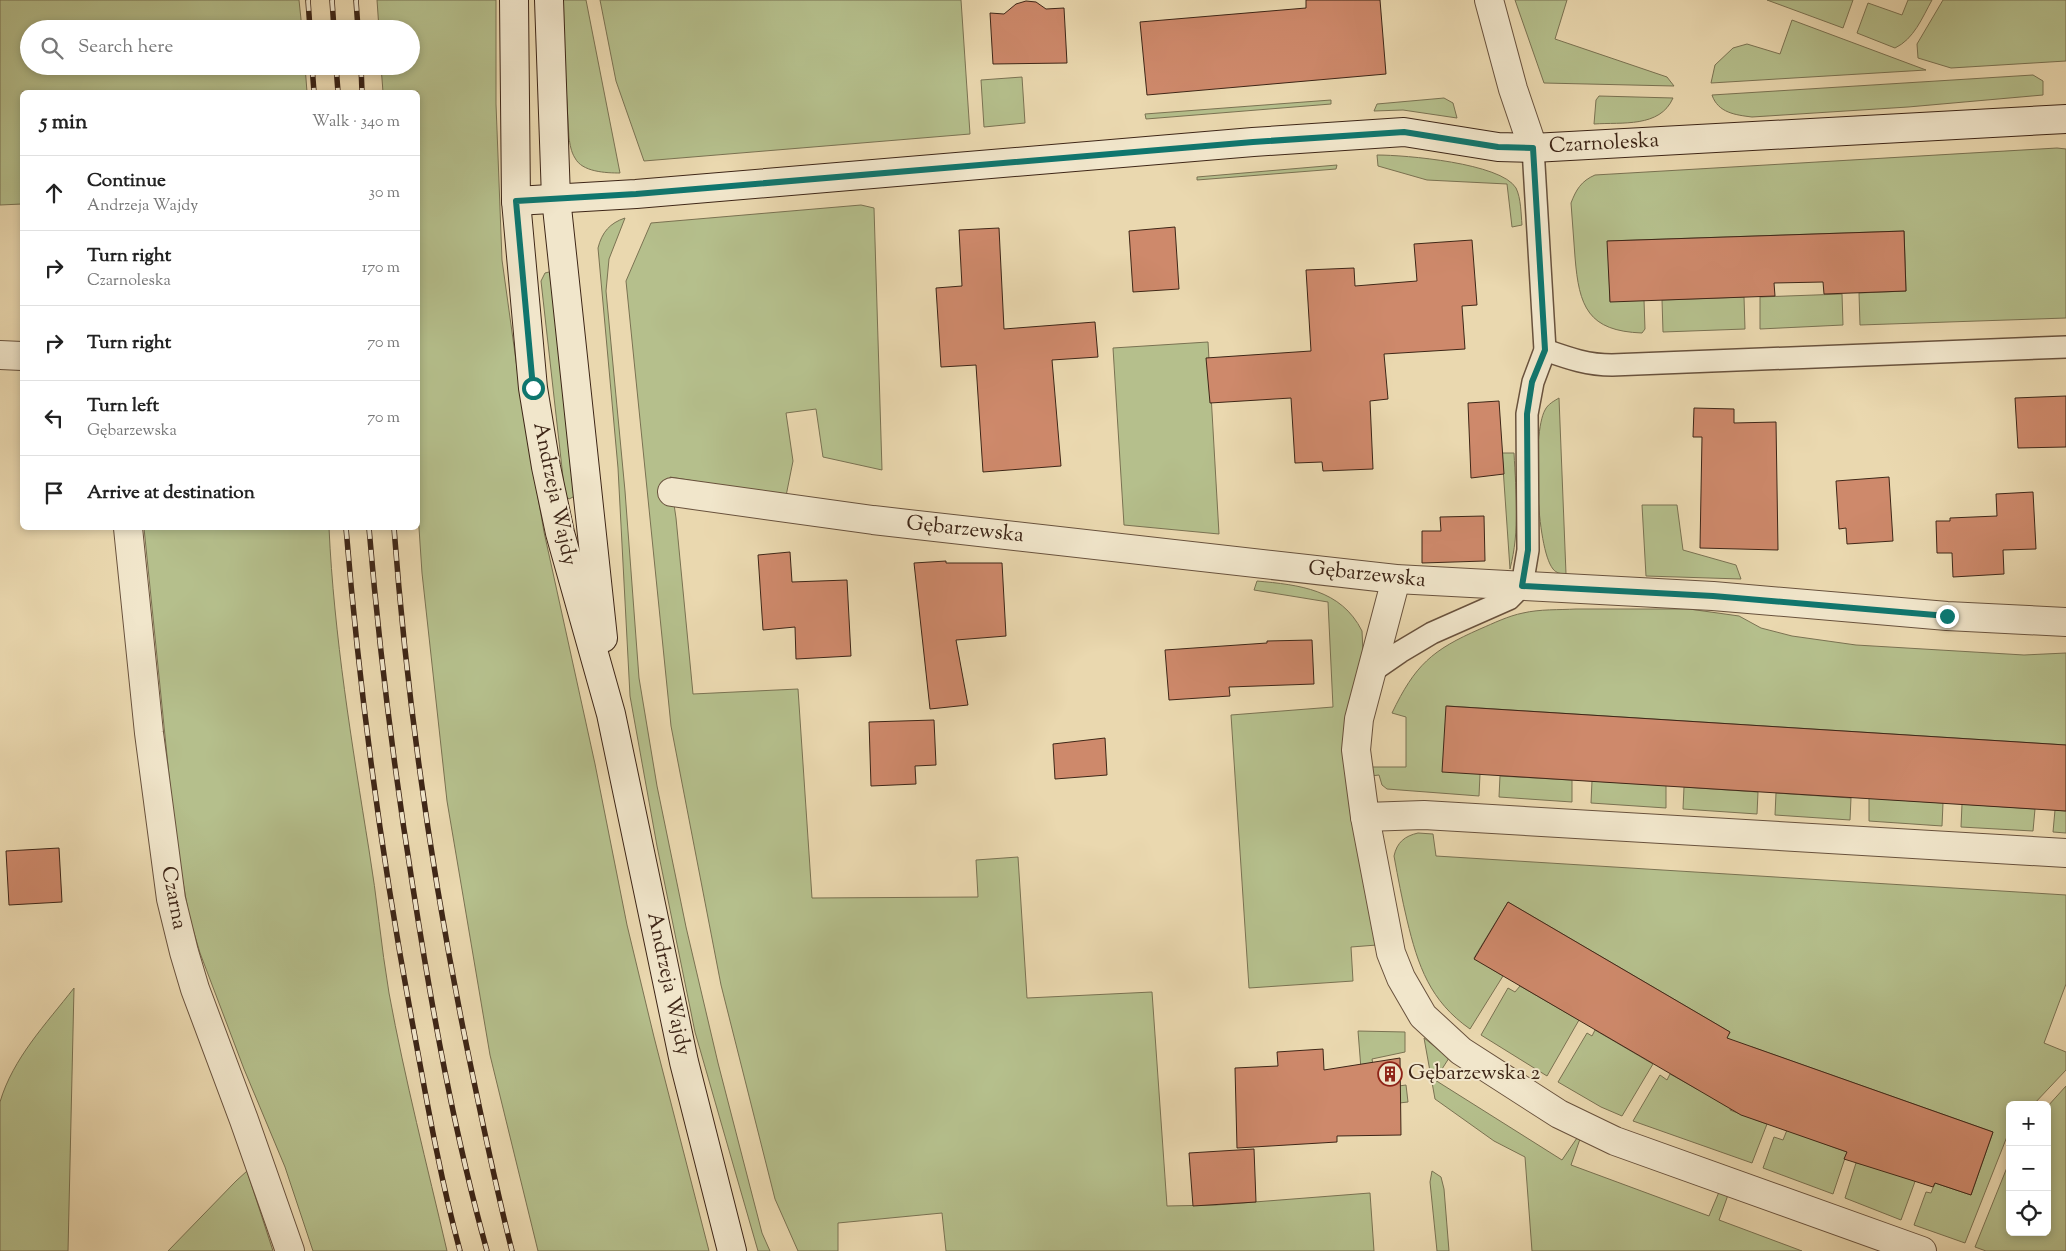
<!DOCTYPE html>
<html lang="en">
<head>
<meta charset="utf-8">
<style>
  :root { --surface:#fff; --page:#f6f6f6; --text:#222; --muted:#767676; --line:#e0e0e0 }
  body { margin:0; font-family:"Sorts Mill Goudy",serif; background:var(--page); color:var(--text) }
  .controls { position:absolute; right:15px; bottom:15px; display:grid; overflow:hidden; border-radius:8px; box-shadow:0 2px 8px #0003 }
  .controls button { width:45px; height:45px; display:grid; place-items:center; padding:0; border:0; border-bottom:1px solid var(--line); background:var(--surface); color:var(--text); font:25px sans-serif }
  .stop { position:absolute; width:15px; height:15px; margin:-11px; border:4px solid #0f766e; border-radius:50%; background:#fff }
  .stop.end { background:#0f766e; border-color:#fff; box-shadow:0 1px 5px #0008 }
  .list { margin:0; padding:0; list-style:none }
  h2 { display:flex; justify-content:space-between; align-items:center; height:65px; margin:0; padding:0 20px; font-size:21px }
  h2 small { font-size:16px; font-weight:400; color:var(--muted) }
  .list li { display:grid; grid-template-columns:32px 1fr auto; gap:15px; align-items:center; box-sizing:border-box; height:75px; padding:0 20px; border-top:1px solid var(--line) }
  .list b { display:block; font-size:19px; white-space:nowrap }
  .list p { margin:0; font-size:16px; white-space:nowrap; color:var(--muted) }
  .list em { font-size:16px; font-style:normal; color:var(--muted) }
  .icon { flex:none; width:28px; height:28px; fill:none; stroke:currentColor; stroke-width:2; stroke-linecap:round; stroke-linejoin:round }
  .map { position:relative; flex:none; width:2066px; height:1251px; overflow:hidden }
  .search { position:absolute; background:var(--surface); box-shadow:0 2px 8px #0003; left:20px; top:20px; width:400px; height:55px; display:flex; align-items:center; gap:12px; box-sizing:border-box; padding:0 18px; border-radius:28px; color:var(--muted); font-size:19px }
  .panel { position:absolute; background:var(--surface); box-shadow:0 2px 8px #0003; left:20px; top:90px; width:400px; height:440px; border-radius:8px }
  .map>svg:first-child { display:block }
  .green { fill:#b5bf8c; stroke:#7a7252 }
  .building { fill:#ce896b; stroke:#3e2617 }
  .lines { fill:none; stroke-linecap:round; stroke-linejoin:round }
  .lane-casing { stroke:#69523d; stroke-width:24 }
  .street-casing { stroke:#69523d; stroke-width:30 }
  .secondary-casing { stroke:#3e2617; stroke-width:30 }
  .lane { stroke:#f1e6cb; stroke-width:21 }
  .street { stroke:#f1e6cb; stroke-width:28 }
  .secondary { stroke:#f1e6cb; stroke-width:28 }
  .rail-casing { stroke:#3e2617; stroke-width:5.5 }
  .rail { stroke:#f1e6cb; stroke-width:4; stroke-dasharray:11; stroke-linecap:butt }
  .route { stroke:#0f766e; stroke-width:6 }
  .labels { text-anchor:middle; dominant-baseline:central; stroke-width:4; stroke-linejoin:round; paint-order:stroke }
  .street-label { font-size:21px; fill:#3e2617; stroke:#f1e6cb }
  .poi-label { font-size:21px; fill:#3e2617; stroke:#f1e6cb; text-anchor:start }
</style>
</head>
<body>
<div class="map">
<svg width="2066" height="1251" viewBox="0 0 2066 1251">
  <rect width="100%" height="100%" fill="#ead8af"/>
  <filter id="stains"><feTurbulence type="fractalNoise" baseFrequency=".004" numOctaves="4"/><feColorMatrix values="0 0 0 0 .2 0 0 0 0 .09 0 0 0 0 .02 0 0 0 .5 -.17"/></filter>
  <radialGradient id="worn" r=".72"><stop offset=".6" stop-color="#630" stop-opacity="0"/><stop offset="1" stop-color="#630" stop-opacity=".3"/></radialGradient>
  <!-- green -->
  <g class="green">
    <polygon points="0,0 299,0 302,29 29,29 29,66 305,66 307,92 22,92 22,204 0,205"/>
    <polygon points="377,0 496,0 496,104 502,260 522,404 544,532 595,764 627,925 654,1037 709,1251 538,1251 490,1055 447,801 422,573 418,513 418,92 383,92 381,66 411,66 411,29 379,29"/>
    <path d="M561 0H586L620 173C606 173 582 172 575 158 571 152 570 144 569 138Z"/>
    <polygon points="600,0 961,0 970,134 644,161 616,81"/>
    <polygon points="1515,0 1567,0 1555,39 1667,77 1674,86 1544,83"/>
    <polygon points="1767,0 1853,0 1843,28"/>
    <path d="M1908 0H1932C1922 18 1914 39 1895 48L1857 33 1868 3 1902 15Z"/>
    <polygon points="1943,0 2066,0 2066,61 1951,68 1918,58 1917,44"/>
    <polygon points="1792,20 1926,70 1711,83 1715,65 1733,48 1747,44 1780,54"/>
    <path d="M2033 75 2043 81V95L1908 107 1752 117C1736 115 1718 113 1712 95Z"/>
    <polygon points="1022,77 1025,123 984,127 981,80"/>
    <path d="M1599 96 1673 98C1660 128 1622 122 1594 124L1596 100Z"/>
    <polygon points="1444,98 1453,103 1457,118 1403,110 1374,111 1377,104"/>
    <polygon points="1331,100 1331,104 1146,119 1145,114"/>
    <path d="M2057 148 2066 149V318L1860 325 1859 293 1906 291 1904 231 1608 241 1610 301 1644 300 1645 329 1642 333C1588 331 1579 307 1575 257 1574 239 1572 221 1571 203 1576 190 1581 181 1595 175Z"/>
    <path d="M1377 155C1405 155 1501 163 1516 188 1521 198 1521 214 1522 225L1512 227 1507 184 1427 180 1378 166Z"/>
    <polygon points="1337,165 1336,169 1197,180 1197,177"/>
    <polygon points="861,205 874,208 882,470 823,457 816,409 786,413 793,461 786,496 670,477 676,518 693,694 798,689 812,898 978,897 976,860 1018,857 1027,998 1152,992 1167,1206 1216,1205 1370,1193 1374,1251 946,1251 942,1213 838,1223 838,1251 798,1251 775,1199 721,985 671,726 626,281 651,223"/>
    <path d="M625 218 609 259 606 291 625 491 639 678 657 786 686 927 718 1063 762 1233 770 1251H758L695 1032 657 846 630 696 618 468 598 248C602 232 610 223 625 218Z"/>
    <polygon points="549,272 552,274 577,495 569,499 565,495 541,281 545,273"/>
    <polygon points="1842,294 1843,325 1760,329 1760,297"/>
    <polygon points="1744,297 1745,329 1663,332 1662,300"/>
    <polygon points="1208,342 1219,534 1124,525 1113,348"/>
    <path d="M1559 398 1566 574C1561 574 1556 573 1553 569 1536 548 1532 433 1545 410 1548 404 1554 401 1559 398Z"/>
    <path d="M1502 453H1514C1516 493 1520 530 1510 569Z"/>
    <polygon points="1642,505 1677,505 1683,550 1736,565 1741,579 1646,576"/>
    <path d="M144 528H329C334 636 352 744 369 850 377 897 381 946 389 993 405 1080 427 1165 447 1251H313L285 1167 244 1069 200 953 189 916 179 860 171 795Z"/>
    <path d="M1257 581C1299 585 1341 589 1362 631L1377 945 1351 947 1353 981 1249 988 1231 715 1333 707 1328 602 1254 590Z"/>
    <path d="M1576 609H1689L1739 616 1761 628 1792 636 1856 645 2024 655 2066 653V745L1447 706 1480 774 1479 796 1387 789 1382 785 1379 775 1371 776 1372 767H1406V717L1392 713C1415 665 1432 650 1480 629 1494 623 1508 616 1523 613 1540 609 1559 610 1576 609Z"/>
    <polygon points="1500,776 1572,780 1572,802 1499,797"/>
    <polygon points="1592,781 1666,785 1666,808 1591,803"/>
    <polygon points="1684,787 1758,792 1757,814 1683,809"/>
    <polygon points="1776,793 1851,798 1850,820 1775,815"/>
    <polygon points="1869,798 1943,803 1942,826 1869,821"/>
    <polygon points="1962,804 2035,809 2033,831 1961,827"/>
    <polygon points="2055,810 2066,811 2066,833 2053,832"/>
    <path d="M1418 833 1433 834 1436 856 2066 895V984L2044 1043 2066 1052V1070L2033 1105H2010V1129L1965 1243 1914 1225 1926 1192 1931 1193 1935 1183 1971 1195 1993 1132 1752 1047 1730 1110 1767 1124 1752 1163 1633 1121 1660 1075 1667 1080 1670 1074 1697 1089 1730 1032 1508 902 1474 958 1503 976 1470 1029C1430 1001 1418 966 1407 920 1402 899 1398 878 1394 856 1397 842 1405 836 1418 833Z"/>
    <polygon points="1520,986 1579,1020 1547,1076 1481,1035 1508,988 1515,992"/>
    <path d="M74 988 68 1251H0V1102C13 1058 46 1024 74 988Z"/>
    <polygon points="1595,1030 1653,1064 1622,1116 1601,1107 1558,1082 1587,1033 1592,1036"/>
    <polygon points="1358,1031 1405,1032 1405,1052 1372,1059 1377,1089 1406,1085 1408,1102 1364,1107"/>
    <polygon points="1424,1038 1449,1058 1435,1080 1562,1160 1577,1138 1580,1139 1571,1165 1709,1216 1719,1192 1728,1195 1719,1220 1802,1251 1532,1251 1525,1157 1494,1141 1435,1099"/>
    <polygon points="2066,1086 2066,1251 1986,1251 1975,1247 2010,1160 2010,1232 2047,1232 2047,1107"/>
    <polygon points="1787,1130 1847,1152 1833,1194 1763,1168 1774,1137 1783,1140"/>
    <polygon points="1856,1163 1917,1176 1901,1220 1845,1198"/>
    <polygon points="247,1171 273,1251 168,1251 236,1181"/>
    <polygon points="1432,1171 1441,1177 1444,1189 1449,1251 1437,1251 1430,1182"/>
  </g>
  <!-- building -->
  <g class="building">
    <polygon points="1306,0 1380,0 1386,74 1147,95 1140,22 1306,8"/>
    <polygon points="1026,1 1036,2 1046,9 1064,8 1067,63 993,64 990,13 1004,14 1016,4"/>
    <polygon points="1175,227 1179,289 1133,292 1129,231"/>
    <polygon points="999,228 1004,329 1095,322 1098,357 1052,360 1061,466 983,472 976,365 941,367 936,288 962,286 959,230"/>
    <polygon points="1904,231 1906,291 1824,294 1823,282 1774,283 1775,296 1610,302 1607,241"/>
    <polygon points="1472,240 1477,305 1462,306 1465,349 1384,354 1388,399 1370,401 1373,469 1323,471 1322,462 1295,463 1291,398 1210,403 1206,358 1311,351 1306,270 1354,268 1355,286 1417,281 1414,244"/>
    <polygon points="2066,396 2066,447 2018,448 2015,398"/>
    <polygon points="1499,401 1504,474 1471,478 1468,403"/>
    <polygon points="1694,408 1734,409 1734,423 1776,422 1778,550 1700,548 1702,437 1693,437"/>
    <polygon points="1889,477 1893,541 1847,544 1846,528 1839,529 1836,481"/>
    <polygon points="2033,492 2036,549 2003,550 2004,574 1953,577 1952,553 1937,553 1936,521 1950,521 1950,518 1997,516 1996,494"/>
    <polygon points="1484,516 1485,561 1422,563 1422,531 1441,531 1440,517"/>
    <polygon points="790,552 792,582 847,580 851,656 796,659 795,627 763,630 758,555"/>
    <polygon points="946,561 946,563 1002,563 1006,636 956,640 968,705 930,709 914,563"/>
    <polygon points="1312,640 1314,684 1229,687 1230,696 1169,700 1165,650 1267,643 1267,641"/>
    <polygon points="1446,706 2066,745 2066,811 1442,772"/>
    <polygon points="934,720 936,765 915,766 916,784 871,786 869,722"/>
    <polygon points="1105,738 1107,775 1055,779 1053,744"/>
    <polygon points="59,848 62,902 9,905 6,851"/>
    <polygon points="1508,902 1730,1032 1727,1038 1993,1132 1971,1195 1935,1183 1933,1187 1844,1159 1847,1152 1741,1115 1474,959"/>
    <polygon points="1323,1049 1324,1070 1400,1058 1401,1135 1337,1136 1337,1142 1237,1148 1235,1068 1278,1066 1277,1052"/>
    <polygon points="1254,1149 1256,1202 1193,1206 1189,1153"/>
  </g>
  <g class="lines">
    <!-- lane casing -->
    <g class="lane-casing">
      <g id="lane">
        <path d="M1545 350C1568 358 1587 365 1612 365L2066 347"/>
        <polyline points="1371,672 1400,652 1432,633 1509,599 1522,586 1528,550 1527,414 1533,382 1545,350 1533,148"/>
      </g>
    </g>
    <!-- street casing -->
    <g class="street-casing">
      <g id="street">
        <polyline points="1489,0 1513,89 1533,148"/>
        <polyline points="0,355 22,356"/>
        <polyline points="672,492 873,520 1396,579 1713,596 1947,616 2066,622"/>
        <polyline points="128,528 149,733 171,899 184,952 195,989 244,1120 290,1251"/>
        <polyline points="1396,579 1359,719 1356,750 1365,817 1391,953 1401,978 1423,1016 1461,1051 1559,1114 1615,1141 1922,1251"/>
        <polyline points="1365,817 1424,815 2066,853"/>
      </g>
    </g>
    <!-- secondary casing -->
    <g class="secondary-casing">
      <g id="secondary">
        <polyline points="514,0 516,201 533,388 546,467 560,533 611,714 684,1062 732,1251"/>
        <polyline points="549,0 556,198 603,638"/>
        <polyline points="516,201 636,194 1253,142 1404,132 1498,147 1533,148 2066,119"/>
      </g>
    </g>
    <!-- lane -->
    <use href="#lane" class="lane"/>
    <!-- street -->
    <use href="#street" class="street"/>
    <!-- secondary -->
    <use href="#secondary" class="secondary"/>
    <!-- rail casing -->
    <g class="rail-casing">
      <g id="rail">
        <polyline points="308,0 310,29"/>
        <polyline points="332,0 334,29"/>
        <polyline points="356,0 358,29"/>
        <polyline points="312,66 314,92"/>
        <polyline points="336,66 338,92"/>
        <polyline points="361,66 362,92"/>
        <path d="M346 528C360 698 383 868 415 1037 428 1108 441 1181 460 1251"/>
        <path d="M369 528C379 648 394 769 413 888 432 1010 454 1132 487 1251"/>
        <path d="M394 528C407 702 432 876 467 1048 481 1116 495 1184 512 1251"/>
      </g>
    </g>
    <!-- rail -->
    <use href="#rail" class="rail"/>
  </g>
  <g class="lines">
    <!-- route -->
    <polyline class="route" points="533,388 516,201 636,194 1253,142 1404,132 1498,147 1533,148 1545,350 1532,382 1527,414 1528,550 1522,586 1713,596 1947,616"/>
  </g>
  <!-- icons -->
  <defs>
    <g id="building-ring" transform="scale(1.25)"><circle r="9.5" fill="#f1e6cb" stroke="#8f2418" stroke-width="1.5"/><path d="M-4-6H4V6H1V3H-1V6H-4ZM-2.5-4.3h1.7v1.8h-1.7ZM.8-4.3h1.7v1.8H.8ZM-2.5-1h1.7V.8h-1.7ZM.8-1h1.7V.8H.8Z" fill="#8f2418"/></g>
  </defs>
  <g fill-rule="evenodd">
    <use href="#building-ring" x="1390" y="1074"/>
  </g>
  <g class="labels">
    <!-- street labels -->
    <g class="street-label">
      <text transform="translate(1604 144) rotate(-3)">Czarnoleska</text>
      <text transform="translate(554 494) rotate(78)">Andrzeja Wajdy</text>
      <text transform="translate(965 530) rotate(6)">Gębarzewska</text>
      <text transform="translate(1367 575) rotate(6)">Gębarzewska</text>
      <text transform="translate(173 898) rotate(79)">Czarna</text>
      <text transform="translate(668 984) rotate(78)">Andrzeja Wajdy</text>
    </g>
    <!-- poi labels -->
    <g class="poi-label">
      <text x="1408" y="1074">Gębarzewska 2</text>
    </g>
  </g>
  <rect width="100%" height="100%" filter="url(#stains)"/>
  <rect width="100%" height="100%" fill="url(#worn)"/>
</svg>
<div class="controls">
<button>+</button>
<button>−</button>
<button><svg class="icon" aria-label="locate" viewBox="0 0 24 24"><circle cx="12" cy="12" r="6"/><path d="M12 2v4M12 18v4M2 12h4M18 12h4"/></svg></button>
</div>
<div class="stop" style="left:533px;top:388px"></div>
<div class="stop end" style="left:1947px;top:616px"></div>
<div class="search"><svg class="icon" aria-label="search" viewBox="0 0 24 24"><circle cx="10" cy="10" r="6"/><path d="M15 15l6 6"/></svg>Search here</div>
<section class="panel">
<h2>5 min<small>Walk · 340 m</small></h2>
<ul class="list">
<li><svg class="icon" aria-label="ahead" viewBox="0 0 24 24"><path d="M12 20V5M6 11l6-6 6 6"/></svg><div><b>Continue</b><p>Andrzeja Wajdy</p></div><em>30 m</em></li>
<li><svg class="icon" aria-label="right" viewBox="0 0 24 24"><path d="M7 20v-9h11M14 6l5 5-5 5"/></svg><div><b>Turn right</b><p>Czarnoleska</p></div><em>170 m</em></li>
<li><svg class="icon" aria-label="right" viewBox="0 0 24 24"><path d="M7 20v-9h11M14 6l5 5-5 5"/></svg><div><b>Turn right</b></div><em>70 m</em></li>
<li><svg class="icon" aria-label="left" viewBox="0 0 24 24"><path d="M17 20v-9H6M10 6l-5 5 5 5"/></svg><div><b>Turn left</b><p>Gębarzewska</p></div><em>70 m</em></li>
<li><svg class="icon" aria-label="arrive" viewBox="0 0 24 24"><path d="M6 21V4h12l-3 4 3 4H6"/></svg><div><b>Arrive at destination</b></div></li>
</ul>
</section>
</div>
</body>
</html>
